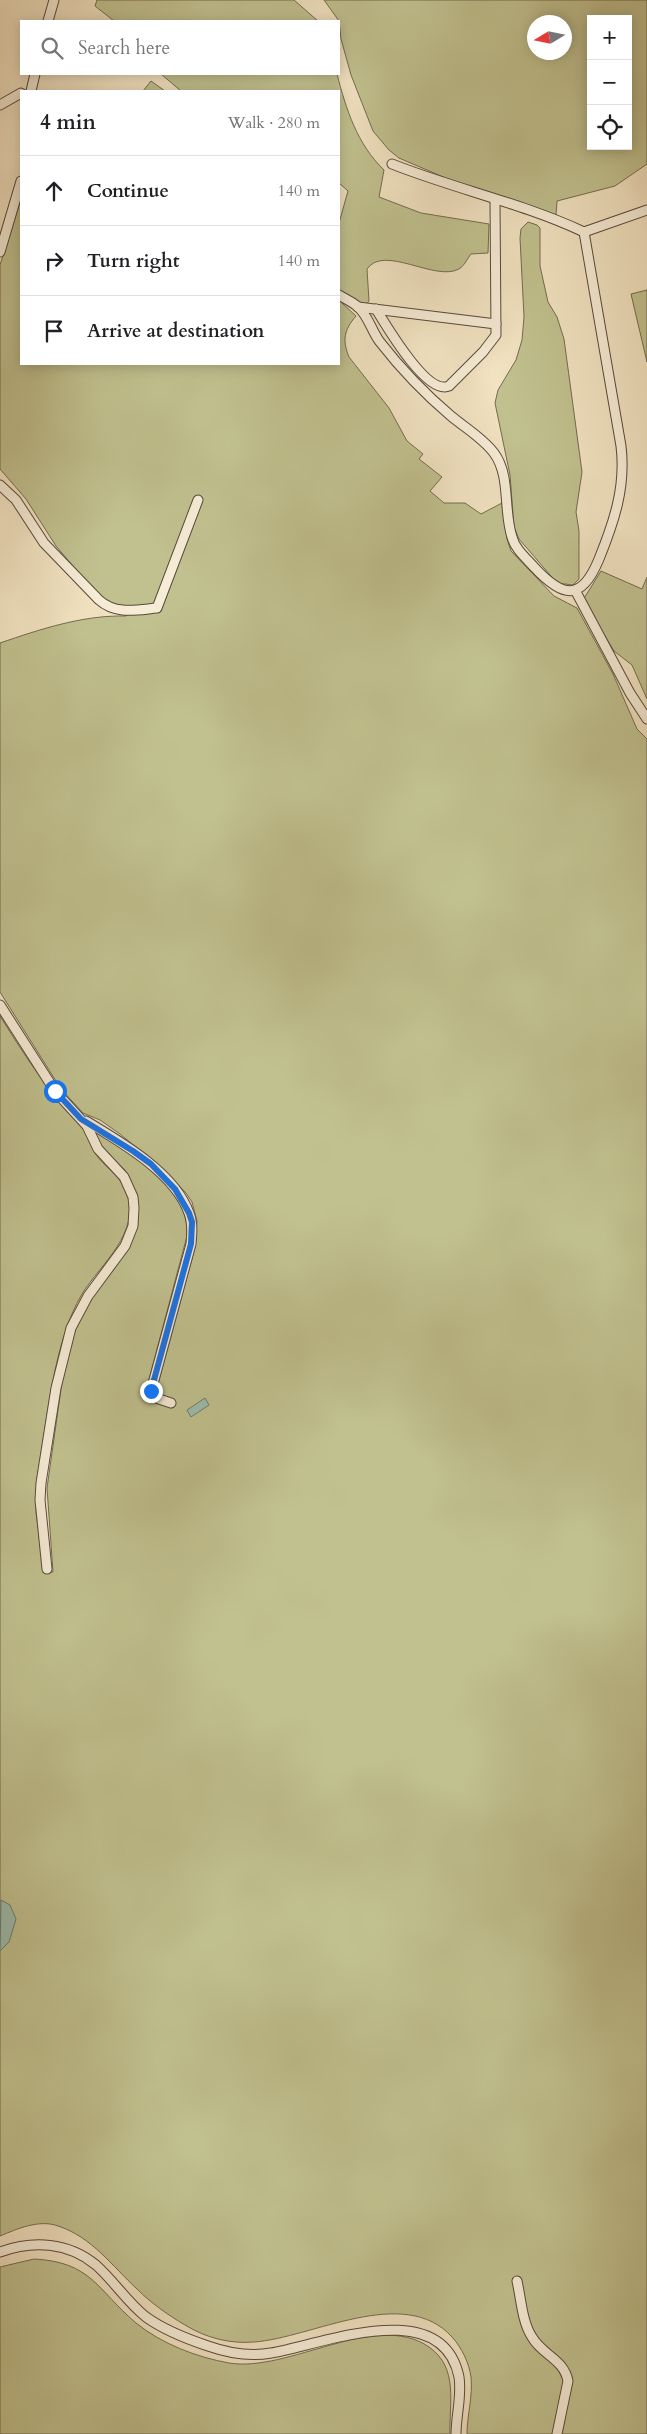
<!DOCTYPE html>
<html lang="en">
<head>
<meta charset="utf-8">
<style>
  :root { --surface:#fff; --page:#f6f6f6; --text:#202124; --muted:#757577; --line:#e0e0e0 }
  body { margin:0; font-family:Cardo,serif; background:var(--page); color:var(--text) }
  .controls { position:absolute; right:15px; top:15px; display:grid; overflow:hidden; border-radius:0px; box-shadow:0 2px 12px #0003 }
  .controls button { width:45px; height:45px; display:grid; place-items:center; padding:0; border:0; border-bottom:1px solid var(--line); background:var(--surface); color:var(--text); font:25px sans-serif }
  .compass { position:absolute; left:527px; top:15px; width:45px; height:45px; border-radius:50%; background:var(--surface); box-shadow:0 2px 12px #0003; rotate:260deg }
  .stop { position:absolute; width:15px; height:15px; margin:-11px; border:4px solid #1a73e8; border-radius:50%; background:#fff }
  .stop.end { background:#1a73e8; border-color:#fff; box-shadow:0 1px 5px #0008 }
  .list { margin:0; padding:0; list-style:none }
  h2 { display:flex; justify-content:space-between; align-items:center; height:65px; margin:0; padding:0 20px; font-size:21px }
  h2 small { font-size:16px; font-weight:400; color:var(--muted) }
  .list li { display:grid; grid-template-columns:32px 1fr auto; gap:15px; align-items:center; box-sizing:border-box; height:70px; padding:0 20px; border-top:1px solid var(--line) }
  .list b { display:block; font-size:19px; white-space:nowrap }
  .list em { font-size:16px; font-style:normal; color:var(--muted) }
  .icon { flex:none; width:28px; height:28px; fill:none; stroke:currentColor; stroke-width:2; stroke-linecap:round; stroke-linejoin:round }
  .map { position:relative; flex:none; width:647px; height:2434px; overflow:hidden }
  .search { position:absolute; background:var(--surface); box-shadow:0 2px 12px #0003; left:20px; top:20px; width:320px; height:55px; display:flex; align-items:center; gap:12px; box-sizing:border-box; padding:0 18px; border-radius:0px; color:var(--muted); font-size:19px }
  .panel { position:absolute; background:var(--surface); box-shadow:0 2px 12px #0003; left:20px; top:90px; width:320px; height:275px; border-radius:0px }
  .map>svg:first-child { display:block }
  .green { fill:#c1c18f; stroke:#726c50; fill-rule:evenodd }
  .water { fill:#9cbeaf; stroke:#6c7b70 }
  .lines { fill:none; stroke-linecap:round; stroke-linejoin:round }
  .minor-casing { stroke:#58493d; stroke-width:11 }
  .minor { stroke:#f7edd7; stroke-width:9 }
  .route { stroke:#1a73e8; stroke-width:6 }
</style>
</head>
<body>
<div class="map">
<svg width="647" height="2434" viewBox="0 0 647 2434">
  <rect width="100%" height="100%" fill="#f2e3c2"/>
  <filter id="stains"><feTurbulence type="fractalNoise" baseFrequency=".004" numOctaves="4"/><feColorMatrix values="0 0 0 0 .2 0 0 0 0 .09 0 0 0 0 .02 0 0 0 .5 -.17"/></filter>
  <radialGradient id="worn" r=".72"><stop offset=".6" stop-color="#630" stop-opacity="0"/><stop offset="1" stop-color="#630" stop-opacity=".3"/></radialGradient>
  <!-- green -->
  <g class="green">
    <polygon points="97,0 294,0 318,21 114,21 95,6"/>
    <path d="M324 0H647V164L615 186 557 201 556 215 462 185 399 158 389 150 373 131 351 75 341 39 339 21ZM591 19H628V146H591ZM534 22H564V52H534Z"/>
    <path d="M161 74H337C346 109 357 144 384 170L379 197 421 213 489 224 488 253 471 254C467 259 465 265 459 269 435 282 384 244 367 269L369 301 366 305H363L339 292V223L348 191 339 183V91H181Z"/>
    <polygon points="151,81 165,91 143,91"/>
    <path d="M21 199V364H339V300L341 302 356 316C344 330 342 340 349 357L389 408 407 441 423 454 419 459 442 477 430 491 444 503H465L481 514 502 503 507 539 511 551 554 596 577 608 613 674 637 729 647 739V2434H467C467 2416 473 2396 471 2377 469 2363 462 2348 452 2337 404 2284 312 2338 254 2342 230 2344 206 2338 185 2325 168 2315 151 2303 137 2289 112 2266 92 2237 58 2226 39 2219 17 2229 0 2236V1016C17 1043 34 1070 54 1095 62 1104 72 1112 80 1122 86 1132 89 1143 95 1153 104 1167 119 1174 126 1191 142 1233 101 1263 82 1294 53 1342 47 1423 37 1478L36 1512 44 1573 53 1572 47 1488 65 1361 71 1337 87 1302 126 1251 136 1196 125 1170 102 1148 91 1127C127 1152 190 1186 187 1236L144 1398 172 1407 155 1395 195 1248 197 1221 192 1202 186 1193 166 1172 120 1134 100 1120 83 1113 61 1089 0 992V643C41 629 83 615 126 616L127 607 110 604 96 593 56 546 26 499 0 469V265Z"/>
    <polygon points="528,222 537,225 540,228 540,266 548,302 557,317 564,339 582,472 576,512 579,531 579,579 573,585 557,583 519,539 514,527 510,475 495,403 498,390 516,360 522,340 524,317 520,238 521,229"/>
    <polygon points="647,290 647,362 631,294"/>
    <polygon points="601,571 642,589 647,577 647,699 632,665 614,651 583,600"/>
    <path d="M34 2259C92 2262 97 2290 136 2323 162 2344 196 2357 229 2363 288 2373 376 2310 429 2347 459 2368 449 2403 450 2434H0V2267Z"/>
  </g>
  <!-- water -->
  <g class="water">
    <polygon points="205,1398 209,1405 191,1417 187,1410"/>
    <polygon points="1,1900 10,1905 16,1919 9,1942 0,1951"/>
  </g>
  <g class="lines">
    <!-- minor casing -->
    <g class="minor-casing">
      <g id="minor">
        <polyline points="48,21 54,0"/>
        <polyline points="31,91 35,74"/>
        <polyline points="0,105 21,93"/>
        <path d="M392 164C455 189 522 203 584 232L647 210"/>
        <polyline points="0,252 21,181"/>
        <path d="M339 295C345 299 353 302 358 307 368 315 372 332 380 342 401 369 425 394 451 416 464 427 483 438 494 453 511 476 503 510 512 537 515 549 526 558 534 567 562 597 581 603 599 559 614 522 626 487 621 446L584 232"/>
        <polyline points="358,307 496,324"/>
        <path d="M376 309C386 325 427 396 449 386L483 352 496 335 495 200"/>
        <path d="M0 485 16 500 44 543 99 600C116 615 136 610 157 608L198 500"/>
        <polyline points="575,590 630,693 647,719"/>
        <polyline points="0,1005 55,1091 87,1126 98,1149 124,1177 133,1197 134,1208 133,1226 125,1246 88,1296 71,1328 56,1388 41,1483 40,1500 47,1569"/>
        <path d="M86 1121C121 1142 175 1173 189 1213 193 1223 192 1234 191 1244L151 1391 156 1398 171 1403"/>
        <path d="M0 2252C33 2240 68 2242 96 2265 114 2281 127 2302 146 2317 164 2330 187 2339 208 2346 228 2353 250 2357 271 2353 321 2345 442 2294 459 2377 462 2396 456 2415 456 2434"/>
        <path d="M517 2281C521 2298 522 2322 532 2337 542 2355 564 2359 568 2381L557 2434"/>
      </g>
    </g>
    <!-- minor -->
    <use href="#minor" class="minor"/>
  </g>
  <g class="lines">
    <!-- route -->
    <polyline class="route" points="55,1091 81,1119 133,1151 151,1164 175,1189 189,1213 192,1222 191,1244 151,1391"/>
  </g>
  <rect width="100%" height="100%" filter="url(#stains)"/>
  <rect width="100%" height="100%" fill="url(#worn)"/>
</svg>
<div class="controls">
<button>+</button>
<button>−</button>
<button><svg class="icon" aria-label="locate" viewBox="0 0 24 24"><circle cx="12" cy="12" r="6"/><path d="M12 2v4M12 18v4M2 12h4M18 12h4"/></svg></button>
</div>
<svg class="compass" viewBox="-18 -18 36 36"><path d="M0-13l5 13h-10z" fill="#e53935"/><path d="M0 13l5-13h-10z" fill="#757577"/></svg>
<div class="stop" style="left:55px;top:1091px"></div>
<div class="stop end" style="left:151px;top:1391px"></div>
<div class="search"><svg class="icon" aria-label="search" viewBox="0 0 24 24"><circle cx="10" cy="10" r="6"/><path d="M15 15l6 6"/></svg>Search here</div>
<section class="panel">
<h2>4 min<small>Walk · 280 m</small></h2>
<ul class="list">
<li><svg class="icon" aria-label="ahead" viewBox="0 0 24 24"><path d="M12 20V5M6 11l6-6 6 6"/></svg><div><b>Continue</b></div><em>140 m</em></li>
<li><svg class="icon" aria-label="right" viewBox="0 0 24 24"><path d="M7 20v-9h11M14 6l5 5-5 5"/></svg><div><b>Turn right</b></div><em>140 m</em></li>
<li><svg class="icon" aria-label="arrive" viewBox="0 0 24 24"><path d="M6 21V4h12l-3 4 3 4H6"/></svg><div><b>Arrive at destination</b></div></li>
</ul>
</section>
</div>
</body>
</html>
